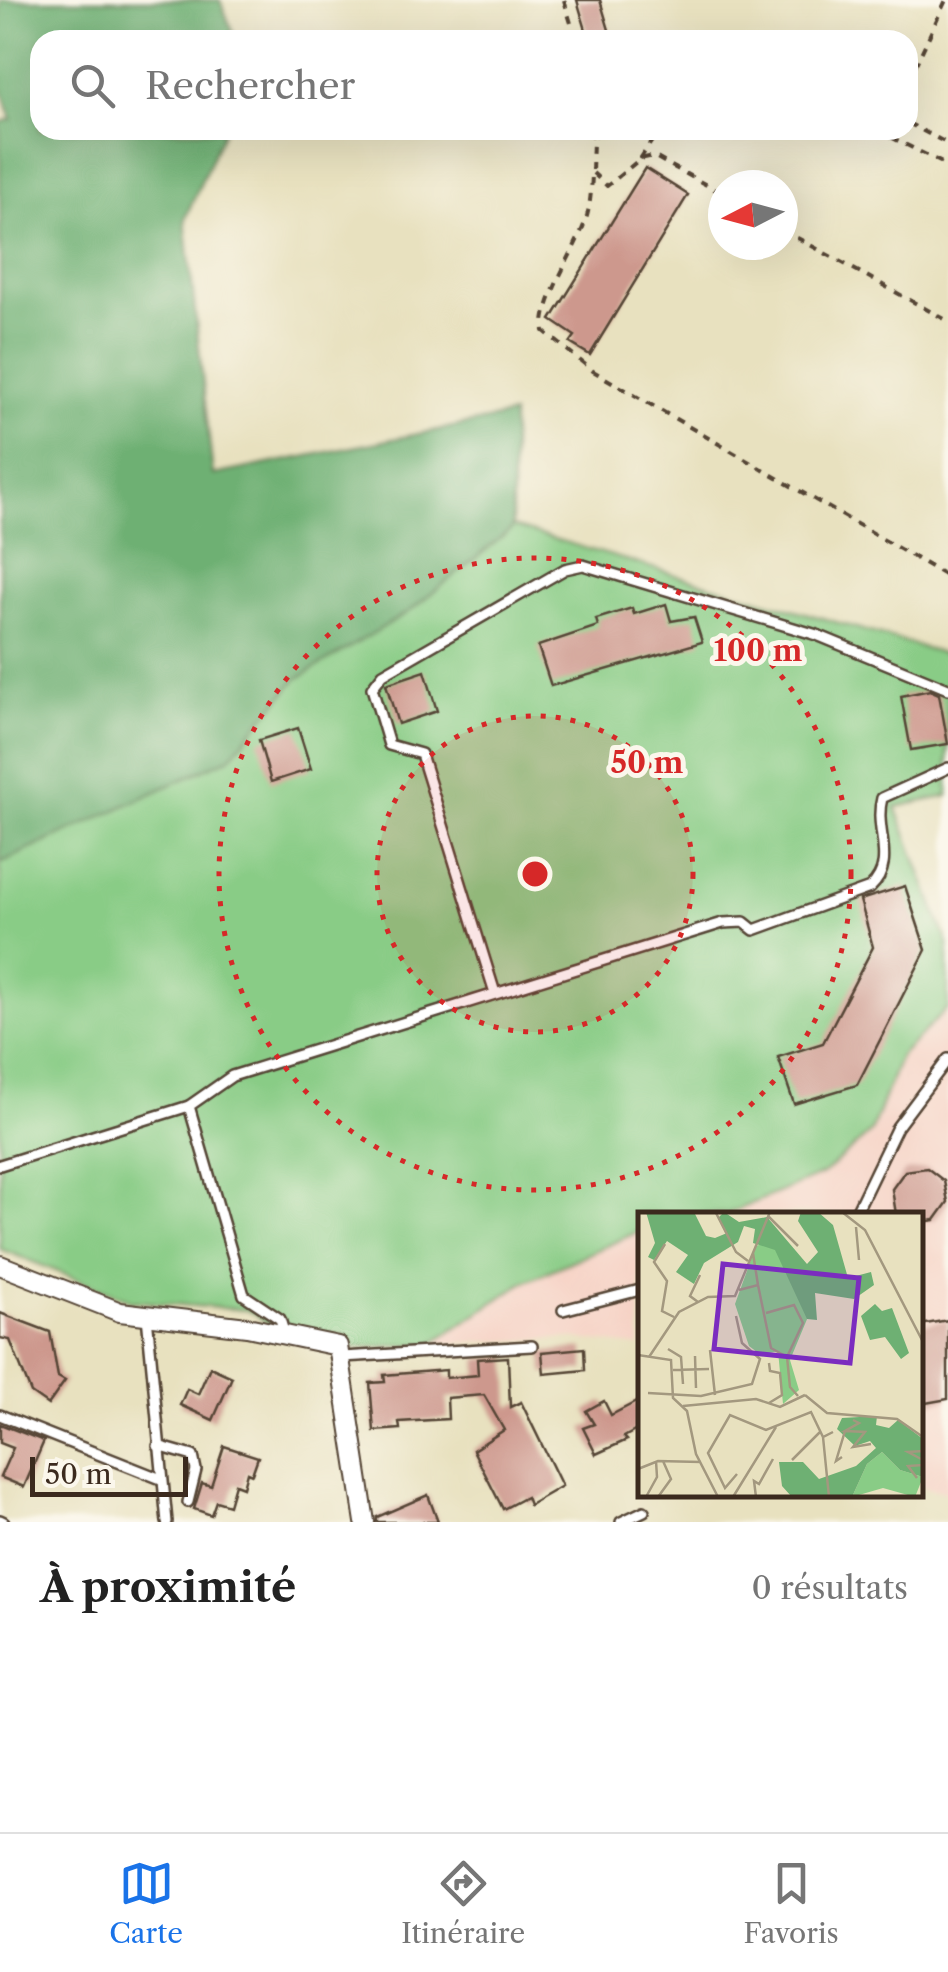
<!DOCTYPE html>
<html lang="fr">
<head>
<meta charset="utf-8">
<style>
  :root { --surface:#fff; --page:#f2f2f2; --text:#222; --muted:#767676; --line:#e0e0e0; --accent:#1a73e8 }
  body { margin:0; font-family:"Libre Caslon Text",serif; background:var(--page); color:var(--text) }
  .compass { position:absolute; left:708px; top:170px; width:90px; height:90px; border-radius:50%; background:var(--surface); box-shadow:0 10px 40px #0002; rotate:264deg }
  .scale { position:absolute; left:30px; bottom:25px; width:158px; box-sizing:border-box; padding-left:10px; border:5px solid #3b2a1e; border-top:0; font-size:28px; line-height:35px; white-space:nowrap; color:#3b2a1e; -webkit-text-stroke:8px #fbf7ec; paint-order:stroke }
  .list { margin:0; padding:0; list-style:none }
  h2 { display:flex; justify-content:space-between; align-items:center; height:130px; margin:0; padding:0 40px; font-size:42px }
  h2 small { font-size:32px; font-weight:400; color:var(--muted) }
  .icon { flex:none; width:55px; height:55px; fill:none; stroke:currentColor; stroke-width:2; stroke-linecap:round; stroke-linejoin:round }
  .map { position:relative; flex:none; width:948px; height:1522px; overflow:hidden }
  .search { position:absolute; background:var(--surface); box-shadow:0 10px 40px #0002; left:30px; right:30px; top:30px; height:110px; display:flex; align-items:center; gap:25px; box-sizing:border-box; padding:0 35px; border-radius:30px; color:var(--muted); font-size:38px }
  .sheet { height:310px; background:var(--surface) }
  nav { display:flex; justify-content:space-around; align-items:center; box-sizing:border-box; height:140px; border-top:2px solid var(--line); background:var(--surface); font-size:28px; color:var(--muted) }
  nav a { display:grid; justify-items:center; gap:5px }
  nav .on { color:var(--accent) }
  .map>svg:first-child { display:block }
  .built { fill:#f6d2c5 }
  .green { fill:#89cc86; stroke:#627b52; stroke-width:2.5 }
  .forest { fill:#6eb073; stroke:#546d48; stroke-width:2.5 }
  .building { fill:#cd988d }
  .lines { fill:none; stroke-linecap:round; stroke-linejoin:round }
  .service-casing { stroke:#554536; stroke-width:14 }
  .minor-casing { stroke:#554536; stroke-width:22 }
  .path { stroke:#554536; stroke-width:4; stroke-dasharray:8 8; stroke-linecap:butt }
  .service { stroke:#fff; stroke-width:9 }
  .minor { stroke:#fff; stroke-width:18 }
  .ring { fill:none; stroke:#d62828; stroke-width:5; stroke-dasharray:5 10 }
  .inset-road { fill:none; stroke:#a3987f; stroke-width:2.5 }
  .view { fill:#7b2cbf; fill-opacity:0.15; stroke:#7b2cbf; stroke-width:5 }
  .inset-edge { fill:none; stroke:#3b2a1e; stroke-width:5 }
  .centre { fill:#d62828; stroke:#fbf7ec; stroke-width:5 }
  .ring-label { font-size:30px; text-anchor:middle; font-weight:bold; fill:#d62828; stroke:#fbf7ec; stroke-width:10; stroke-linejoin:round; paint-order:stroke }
</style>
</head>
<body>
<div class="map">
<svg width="948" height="1522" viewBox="0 0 948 1522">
  <rect width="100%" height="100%" fill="#fbf7ec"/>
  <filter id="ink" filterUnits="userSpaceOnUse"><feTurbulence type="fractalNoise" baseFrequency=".01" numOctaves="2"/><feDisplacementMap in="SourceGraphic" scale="20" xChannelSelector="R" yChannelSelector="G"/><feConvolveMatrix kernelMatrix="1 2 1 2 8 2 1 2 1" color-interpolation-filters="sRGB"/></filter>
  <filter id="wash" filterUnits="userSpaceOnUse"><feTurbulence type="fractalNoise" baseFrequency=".0048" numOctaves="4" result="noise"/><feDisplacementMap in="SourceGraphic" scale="40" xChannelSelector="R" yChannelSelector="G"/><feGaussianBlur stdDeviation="2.25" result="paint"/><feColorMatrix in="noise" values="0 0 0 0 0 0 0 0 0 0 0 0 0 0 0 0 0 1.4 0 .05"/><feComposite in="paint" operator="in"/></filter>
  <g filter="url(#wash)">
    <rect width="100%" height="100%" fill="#e8e1bf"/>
    <!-- built -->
    <g class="built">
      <polygon points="948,1008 948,1492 921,1487 920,1214 727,1214 823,1174 871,1132 900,1056"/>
      <polygon points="640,1231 640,1347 570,1338 431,1344 524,1282"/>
    </g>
    <!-- green -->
    <polygon class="green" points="432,503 948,655 948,796 896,807 948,944 948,1008 900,1056 871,1132 823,1174 727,1214 640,1214 640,1231 524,1282 431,1344 346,1348 345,1335 275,1328 247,1310 132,1301 0,1249 0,617"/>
    <!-- forest -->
    <polygon class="forest" points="0,0 220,0 236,40 40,40 40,130 224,130 185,219 213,475 512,415 512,529 410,611 297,679 229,758 0,863 0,122 12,119 0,86"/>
    <g id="blocks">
      <!-- building -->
      <g class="building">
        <polygon points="577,0 600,0 612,40 589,40"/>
        <polygon points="645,168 688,195 590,355 570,343 575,336 551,320"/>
        <polygon points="666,604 671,621 694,617 702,642 551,686 538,646 598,626 596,619 632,608 634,614"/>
        <polygon points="425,671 437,711 398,724 386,684"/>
        <polygon points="930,690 939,694 948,744 911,750 901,696"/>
        <polygon points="298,728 311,769 271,782 259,740"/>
        <polygon points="905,886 926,950 857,1085 794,1104 778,1057 823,1043 873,947 860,900"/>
        <polygon points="927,1168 944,1181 948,1202 935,1220 920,1222 920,1214 896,1214 892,1189 905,1171"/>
        <polygon points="0,1313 50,1332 58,1377 65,1381 48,1405 31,1393 10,1340 0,1338"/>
        <polygon points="948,1320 948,1399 920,1404 920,1325"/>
        <polygon points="584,1348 585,1370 544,1374 542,1352"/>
        <polygon points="508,1357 510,1407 521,1402 562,1486 529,1505 526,1497 503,1509 473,1450 504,1430 484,1395 447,1398 448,1419 399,1422 400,1429 374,1431 370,1383 385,1382 384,1375 446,1370 446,1378 478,1375 477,1359"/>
        <polygon points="210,1367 232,1377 213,1420 180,1405 187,1389 198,1394"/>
        <polygon points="640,1400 640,1428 624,1437 627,1440 596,1454 583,1428 594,1424 586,1411 604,1401 611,1415"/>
        <polygon points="0,1424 44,1441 24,1487 0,1477 13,1448 0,1443"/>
        <polygon points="224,1446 258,1457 252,1474 247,1472 243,1487 235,1484 229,1505 216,1501 211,1515 194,1509 202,1483 211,1486"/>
        <polygon points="428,1495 438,1522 377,1522 377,1517"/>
      </g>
    </g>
  </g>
  <g filter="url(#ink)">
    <use href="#blocks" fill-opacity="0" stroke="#554536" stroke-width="2.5"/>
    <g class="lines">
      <!-- service casing -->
      <g class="service-casing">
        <g id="service">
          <polyline points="495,993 421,754 389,745 372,688 383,674 565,569 583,565 817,635 948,689"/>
          <polyline points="0,1165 189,1106"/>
          <polyline points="855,1214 897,1127 948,1059"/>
          <polyline points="563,1310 640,1290"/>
          <polyline points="147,1316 167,1522"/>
          <path d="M285 1335 280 1319 244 1295 189 1106 232 1076 723 923 744 922 754 930 870 888C898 862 873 831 882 798L948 768"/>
          <polyline points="342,1357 532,1346"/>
          <polyline points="0,1415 161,1479"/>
          <polyline points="158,1446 193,1456 196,1470 188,1502"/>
          <polyline points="0,1520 4,1522"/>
          <polyline points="621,1522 644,1511"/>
        </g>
      </g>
      <!-- minor casing -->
      <g class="minor-casing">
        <polyline id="minor" points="0,1265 120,1312 247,1327 338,1346 365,1522"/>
      </g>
      <!-- path -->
      <g class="path">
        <polyline points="564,0 576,40"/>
        <polyline points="908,81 946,0"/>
        <polyline points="908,123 948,144"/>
        <path d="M594 130C591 158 594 189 587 216 577 250 541 299 544 331L593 371 948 577"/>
        <polyline points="877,130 948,166"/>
        <polyline points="640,159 659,130"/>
        <polyline points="593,173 607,186 640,159 653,156 723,194"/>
        <polyline points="783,230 948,321"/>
      </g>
      <!-- service -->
      <use href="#service" class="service"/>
      <!-- minor -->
      <use href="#minor" class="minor"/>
    </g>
  </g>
  <!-- distance rings -->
  <circle cx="535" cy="874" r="158" fill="#d62828" fill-opacity=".12"/>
  <g class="ring">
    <circle cx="535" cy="874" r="158"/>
    <circle cx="535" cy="874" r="316"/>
  </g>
  <!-- overview -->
  <g transform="translate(638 1212)">
    <rect width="285" height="285" fill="#e8e1bf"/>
    <path d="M144 25 172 100 152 148 161 178 145 192 140 139 123 143 111 134 97 92 118 34ZM244 240 262 258 285 265 277 285 245 276 214 285 229 252Z" fill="#89cc86"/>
    <path d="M8 0H56L68 24 77 26 89 21 80 6 86 0 101 10 129 5 169 52 180 40 160 9 163 0H180L195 13 210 66 233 60 236 73 216 87 177 81 179 108 169 107 137 38 115 31 117 17 106 14 100 30 66 51 56 72 38 60 50 43 29 29 16 48 10 45 17 31ZM237 92 244 99 254 96 271 141 263 147 247 125 232 128 223 104ZM239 204 238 213 251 216 260 208 285 227V265L262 258 244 240 229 252 214 285 153 284 144 274 141 250H165L181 267 218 254 238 236 232 229 217 234 199 217 204 206Z" fill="#6eb073"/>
    <path class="inset-road" d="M204 0 227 18 285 130M78 1 98 40 110 49M131 5 160 34M218 15 221 48M27 32 16 50 29 69 24 99 36 105M115 41 120 73M101 78 120 73 133 136 149 145M60 90 52 84 62 63M128 101 156 93 165 111 149 145 152 175 160 184M30 137 43 145 45 172M72 138 77 183M0 143 33 148 35 186 49 199 58 242 80 285M57 144 58 176M11 145 41 100 70 85 97 84 132 0M35 158 71 157M10 181 63 184 114 172 122 147 104 131 98 104M167 183 189 201 259 207 285 225M131 191 144 183 142 161 132 159 131 151M45 194 118 187 142 195 167 183M215 208 221 211 207 219 227 220 215 235 233 232M185 225 191 285M285 239 270 240 285 248M204 245 198 249 207 219M154 248 183 219M0 257 20 249 63 250M99 262 87 276 70 241 92 203 128 218 173 200 185 225 195 220M279 266 270 254 285 253M8 285 19 265 18 249M20 285 33 267 25 249M95 285 138 215M118 285 116 269 121 272 135 247"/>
    <path class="view" d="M85 52 221 66 212 151 76 137Z"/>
    <rect width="285" height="285" class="inset-edge"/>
  </g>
  <circle cx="535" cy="874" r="15" class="centre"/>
  <g class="ring-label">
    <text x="758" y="661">100 m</text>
    <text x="647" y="773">50 m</text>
  </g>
</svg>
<svg class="compass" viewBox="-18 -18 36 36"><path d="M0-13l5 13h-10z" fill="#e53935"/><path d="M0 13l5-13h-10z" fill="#767676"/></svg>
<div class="scale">50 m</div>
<div class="search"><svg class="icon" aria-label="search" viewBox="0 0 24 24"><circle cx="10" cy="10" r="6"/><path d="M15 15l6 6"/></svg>Rechercher</div>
</div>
<section class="sheet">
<h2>À proximité<small>0 résultats</small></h2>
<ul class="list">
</ul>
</section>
<nav>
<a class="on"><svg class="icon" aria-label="map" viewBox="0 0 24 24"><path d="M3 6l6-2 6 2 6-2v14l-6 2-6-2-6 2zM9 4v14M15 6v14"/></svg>Carte</a>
<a><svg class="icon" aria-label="directions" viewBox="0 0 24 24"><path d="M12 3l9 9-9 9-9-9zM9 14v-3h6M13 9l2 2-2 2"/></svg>Itinéraire</a>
<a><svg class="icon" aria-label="saved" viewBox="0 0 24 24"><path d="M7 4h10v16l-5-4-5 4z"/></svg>Favoris</a>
</nav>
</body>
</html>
